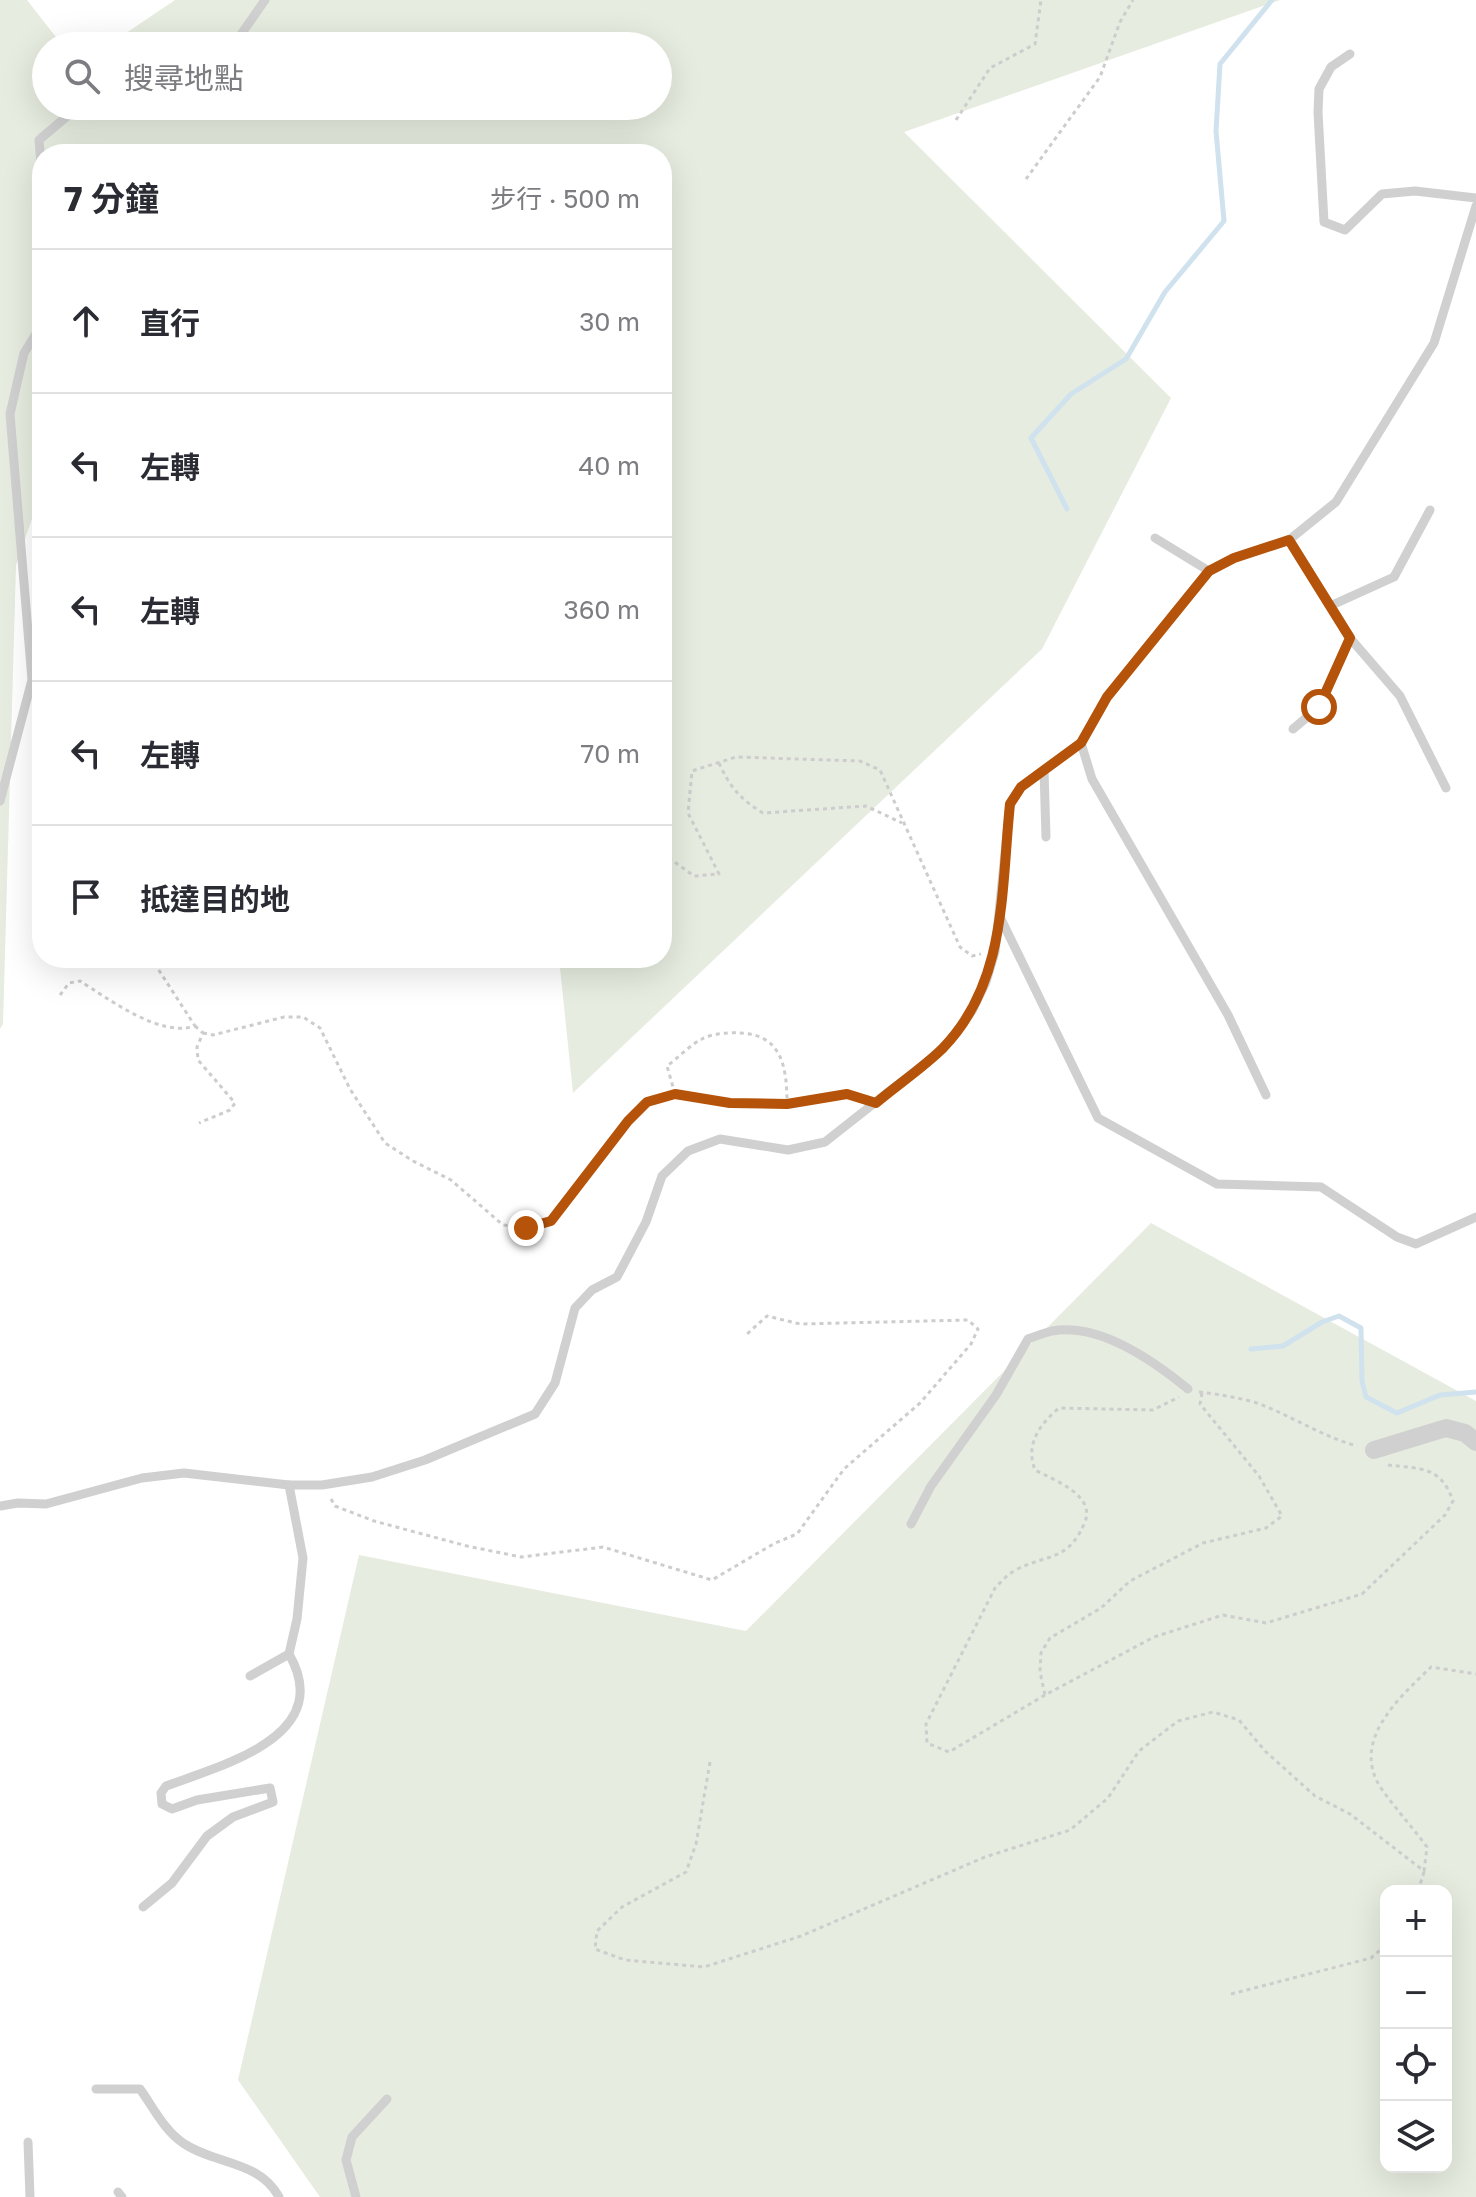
<!DOCTYPE html>
<html lang="zh-TW">
<head>
<meta charset="utf-8">
<style>
  :root { --surface:#fff; --page:#f2f2f3; --text:#2b2b33; --muted:#7c7c81; --line:#e1e1e2 }
  body { margin:0; font-family:"Golos Text","Noto Sans TC",sans-serif; background:var(--page); color:var(--text) }
  .controls { position:absolute; right:24px; bottom:24px; display:grid; overflow:hidden; border-radius:16px; box-shadow:0 8px 32px #0002 }
  .controls button { width:72px; height:72px; display:grid; place-items:center; padding:0; border:0; border-bottom:2px solid var(--line); background:var(--surface); color:var(--text); font:40px sans-serif }
  .stop { position:absolute; width:24px; height:24px; margin:-18px; border:6px solid #b45309; border-radius:50%; background:#fff }
  .stop.end { background:#b45309; border-color:#fff; box-shadow:0 2px 8px #0008 }
  .list { margin:0; padding:0; list-style:none }
  h2 { display:flex; justify-content:space-between; align-items:center; height:104px; margin:0; padding:0 32px; font-size:34px }
  h2 small { font-size:26px; font-weight:400; color:var(--muted) }
  .list li { display:grid; grid-template-columns:52px 1fr auto; gap:24px; align-items:center; box-sizing:border-box; height:144px; padding:0 32px; border-top:2px solid var(--line) }
  .list b { display:block; font-size:30px; white-space:nowrap }
  .list em { font-size:26px; font-style:normal; color:var(--muted) }
  .icon { flex:none; width:44px; height:44px; fill:none; stroke:currentColor; stroke-width:2; stroke-linecap:round; stroke-linejoin:round }
  .map { position:relative; flex:none; width:1476px; height:2197px; overflow:hidden }
  .search { position:absolute; background:var(--surface); box-shadow:0 8px 32px #0002; left:32px; top:32px; width:640px; height:88px; display:flex; align-items:center; gap:20px; box-sizing:border-box; padding:0 28px; border-radius:44px; color:var(--muted); font-size:30px }
  .panel { position:absolute; background:var(--surface); box-shadow:0 8px 32px #0002; left:32px; top:144px; width:640px; height:824px; border-radius:32px }
  .map>svg:first-child { display:block }
  .green { fill:#e6ecdf; fill-rule:evenodd }
  .lines { fill:none; stroke-linecap:round; stroke-linejoin:round }
  .stream { stroke:#cfe2ee; stroke-width:5 }
  .path { stroke:#cdcdcd; stroke-width:3; stroke-dasharray:4 4; stroke-linecap:butt }
  .service { stroke:#d0d0d0; stroke-width:9 }
  .minor { stroke:#d0d0d0; stroke-width:18 }
  .route { stroke:#b45309; stroke-width:10 }
</style>
</head>
<body>
<div class="map">
<svg width="1476" height="2197" viewBox="0 0 1476 2197">
  <rect width="100%" height="100%" fill="#fff"/>
  <!-- green -->
  <g class="green">
    <polygon points="0,0 27,0 63,46 46,46 46,106 658,106 658,46 107,46 175,0 1280,0 904,132 1171,398 1042,649 573,1093 559,958 662,958 662,154 42,154 42,490 16,565 3,1024 0,1029"/>
    <path d="M1151 1223 1476 1401V2197H320L238 2080 359 1555 746 1631ZM1386 1891H1446V2167H1386Z"/>
  </g>
  <g class="lines">
    <!-- stream -->
    <g class="stream">
      <polyline points="1067,509 1031,438 1071,394 1126,359 1165,292 1224,221 1216,131 1220,64 1272,0"/>
      <polyline points="1251,1349 1283,1346 1322,1322 1339,1316 1361,1328 1362,1381 1366,1397 1397,1413 1440,1395 1476,1392"/>
    </g>
    <!-- path -->
    <g class="path">
      <polyline points="956,120 990,68 1035,44 1041,0"/>
      <polyline points="1026,179 1100,77 1120,22 1133,0"/>
      <path d="M719 763C729 786 741 800 763 813L866 806 902 823"/>
      <polyline points="662,853 694,876 719,874 688,813 692,771 736,757 860,761 880,770 960,947 972,956 981,954"/>
      <polyline points="248,960 249,958"/>
      <path d="M60 995 69 983 80 981C109 999 160 1038 195 1026L151 958"/>
      <polyline points="195,1026 203,1033 197,1047 198,1060 235,1103 230,1110 199,1123"/>
      <polyline points="203,1033 213,1035 284,1017 303,1017 320,1028 350,1089 385,1143 413,1161 451,1180 503,1225 526,1228 551,1221 628,1121 647,1102 675,1094 730,1103 787,1104 847,1094 858,1098"/>
      <path d="M675 1094 667 1066C678 1058 690 1045 702 1039 711 1034 728 1032 739 1033 782 1034 787 1067 787 1104"/>
      <path d="M1199 1392C1217 1394 1235 1397 1254 1402 1289 1414 1320 1436 1357 1446"/>
      <path d="M1202 1393 1200 1404 1259 1476 1282 1516 1266 1528 1203 1543 1130 1581 1101 1608 1050 1638 1041 1653 1040 1672 1045 1695 1154 1637 1223 1615 1266 1623 1362 1594 1445 1515 1453 1501C1441 1466 1421 1469 1388 1465"/>
      <polyline points="331,1499 335,1506 374,1521 467,1546 521,1557 603,1547 712,1580 775,1543 797,1534 844,1469 920,1403 971,1344 978,1329 968,1320 800,1324 767,1316 747,1334"/>
      <path d="M1045 1695 949 1752 927 1743 926 1724 995 1588C1001 1582 1007 1575 1014 1571 1046 1553 1067 1563 1084 1524 1098 1496 1054 1480 1035 1470 1025 1444 1040 1424 1059 1408L1153 1410 1179 1397"/>
      <path d="M710 1762 696 1844 686 1872 622 1907 597 1931 595 1949 625 1960 704 1967 801 1936 985 1857 1070 1830 1108 1798 1139 1751 1178 1721 1213 1712 1239 1720 1265 1751 1315 1796 1350 1814 1424 1871 1427 1847C1412 1827 1395 1808 1381 1788 1350 1741 1399 1698 1431 1667L1476 1674"/>
      <polyline points="1418,1891 1424,1872"/>
      <polyline points="1231,1994 1371,1958 1386,1945"/>
    </g>
    <!-- service -->
    <g class="service">
      <polyline points="233,46 265,0"/>
      <polyline points="1350,54 1331,67 1319,89 1318,112 1324,222 1345,230 1382,194 1415,191 1476,198"/>
      <polyline points="127,106 162,114 174,106"/>
      <polyline points="42,175 39,140 79,106"/>
      <polyline points="1155,538 1209,571"/>
      <polyline points="1289,540 1350,638 1400,696 1446,788"/>
      <polyline points="1330,606 1394,577 1430,510"/>
      <polyline points="1293,729 1319,707 1350,638"/>
      <polyline points="1081,743 1092,779 1228,1015 1266,1095"/>
      <polyline points="1044,770 1046,837"/>
      <polyline points="0,801 32,680 10,414 24,353 42,324"/>
      <polyline points="1000,917 1098,1118 1217,1184 1321,1187 1397,1237 1416,1244 1476,1217"/>
      <polyline points="0,1506 18,1503 46,1504 142,1478 184,1473 289,1485 322,1485 372,1477 425,1460 535,1414 555,1383 575,1308 592,1290 617,1277 646,1222 662,1176 688,1151 720,1139 788,1150 825,1142 943,1049 972,1011 986,982 995,952 1010,804 1021,787 1081,743 1107,697 1209,571 1234,558 1289,540 1336,502 1434,343 1476,206"/>
      <path d="M911 1524 931 1486 996 1395 1028 1339C1036 1336 1044 1333 1052 1331 1099 1322 1154 1361 1188 1389"/>
      <polyline points="250,1676 289,1654"/>
      <path d="M143 1907 172 1883 207 1836 233 1817 273 1802 270 1788 197 1800 172 1809 162 1804 161 1793 166 1786C223 1765 336 1736 289 1654L297 1619 303 1558 289 1485"/>
      <path d="M96 2089H140C153 2107 164 2130 183 2143 215 2165 259 2160 279 2197"/>
      <polyline points="28,2142 30,2197"/>
      <polyline points="118,2192 122,2197"/>
      <polyline points="356,2197 346,2160 352,2137 387,2099"/>
    </g>
    <!-- minor -->
    <polyline class="minor" points="1374,1450 1446,1428 1465,1433 1476,1442"/>
  </g>
  <g class="lines">
    <!-- route -->
    <path class="route" d="M526 1228 551 1221 628 1121 647 1102 675 1094 730 1103 787 1104 847 1094 876 1103C897 1085 923 1068 943 1048 1007 982 1001 890 1010 804L1021 787 1081 743 1107 697 1209 571 1234 558 1289 540 1350 638 1319 707"/>
  </g>
</svg>
<div class="controls">
<button>+</button>
<button>−</button>
<button><svg class="icon" aria-label="locate" viewBox="0 0 24 24"><circle cx="12" cy="12" r="6"/><path d="M12 2v4M12 18v4M2 12h4M18 12h4"/></svg></button>
<button><svg class="icon" aria-label="layers" viewBox="0 0 24 24"><path d="M12 4l9 5-9 5-9-5zM3 14l9 5 9-5"/></svg></button>
</div>
<div class="stop" style="left:1319px;top:707px"></div>
<div class="stop end" style="left:526px;top:1228px"></div>
<div class="search"><svg class="icon" aria-label="search" viewBox="0 0 24 24"><circle cx="10" cy="10" r="6"/><path d="M15 15l6 6"/></svg>搜尋地點</div>
<section class="panel">
<h2>7 分鐘<small>步行 · 500 m</small></h2>
<ul class="list">
<li><svg class="icon" aria-label="ahead" viewBox="0 0 24 24"><path d="M12 20V5M6 11l6-6 6 6"/></svg><div><b>直行</b></div><em>30 m</em></li>
<li><svg class="icon" aria-label="left" viewBox="0 0 24 24"><path d="M17 20v-9H6M10 6l-5 5 5 5"/></svg><div><b>左轉</b></div><em>40 m</em></li>
<li><svg class="icon" aria-label="left" viewBox="0 0 24 24"><path d="M17 20v-9H6M10 6l-5 5 5 5"/></svg><div><b>左轉</b></div><em>360 m</em></li>
<li><svg class="icon" aria-label="left" viewBox="0 0 24 24"><path d="M17 20v-9H6M10 6l-5 5 5 5"/></svg><div><b>左轉</b></div><em>70 m</em></li>
<li><svg class="icon" aria-label="arrive" viewBox="0 0 24 24"><path d="M6 21V4h12l-3 4 3 4H6"/></svg><div><b>抵達目的地</b></div></li>
</ul>
</section>
</div>
</body>
</html>
